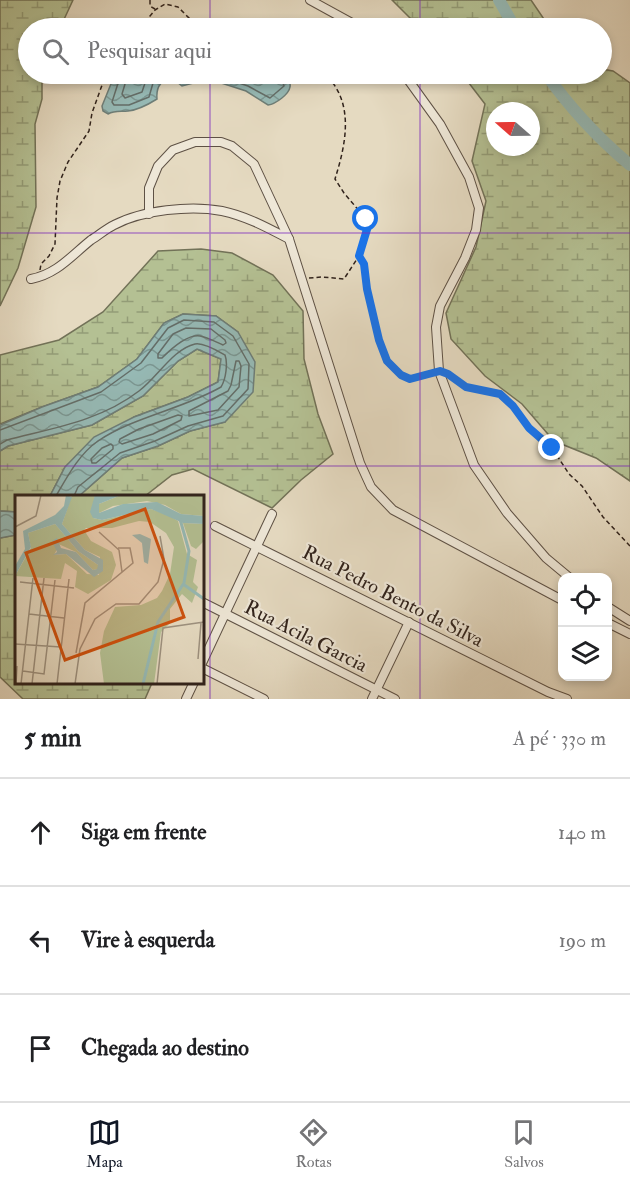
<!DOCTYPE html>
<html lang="pt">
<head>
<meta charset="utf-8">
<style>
  :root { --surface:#fff; --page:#f2f2f2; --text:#202124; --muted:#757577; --line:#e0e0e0; --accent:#111827 }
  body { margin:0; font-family:"IM FELL Double Pica",serif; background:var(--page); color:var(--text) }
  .controls { position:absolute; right:18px; bottom:18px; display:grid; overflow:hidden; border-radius:12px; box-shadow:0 3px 9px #0003 }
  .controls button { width:54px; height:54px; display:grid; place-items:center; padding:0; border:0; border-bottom:2px solid var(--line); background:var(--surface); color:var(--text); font:30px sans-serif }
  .compass { position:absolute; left:486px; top:102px; width:54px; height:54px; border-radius:50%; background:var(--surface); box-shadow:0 3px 9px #0003; rotate:290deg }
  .stop { position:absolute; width:18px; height:18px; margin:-14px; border:4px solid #1a73e8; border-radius:50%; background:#fff }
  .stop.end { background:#1a73e8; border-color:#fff; box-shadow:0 2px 6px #0008 }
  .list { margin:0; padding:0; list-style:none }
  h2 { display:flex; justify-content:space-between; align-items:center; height:78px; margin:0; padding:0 24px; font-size:26px }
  h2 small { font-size:20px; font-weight:400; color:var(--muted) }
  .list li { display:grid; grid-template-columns:39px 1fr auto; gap:18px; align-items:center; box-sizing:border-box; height:108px; padding:0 24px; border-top:2px solid var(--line) }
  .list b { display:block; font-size:22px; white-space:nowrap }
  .list em { font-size:20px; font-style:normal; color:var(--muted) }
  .icon { flex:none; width:33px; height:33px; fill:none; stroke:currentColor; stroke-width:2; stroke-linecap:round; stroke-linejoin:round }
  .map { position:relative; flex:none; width:630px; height:699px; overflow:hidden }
  .search { position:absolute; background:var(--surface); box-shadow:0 3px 9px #0003; left:18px; right:18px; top:18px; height:66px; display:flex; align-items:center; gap:15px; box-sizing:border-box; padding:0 21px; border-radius:33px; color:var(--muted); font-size:22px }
  .sheet { height:402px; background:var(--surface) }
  nav { display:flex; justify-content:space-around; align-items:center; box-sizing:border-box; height:84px; border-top:2px solid var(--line); background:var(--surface); font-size:16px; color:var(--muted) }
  nav a { display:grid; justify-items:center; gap:3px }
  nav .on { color:var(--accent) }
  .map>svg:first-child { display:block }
  .wetland { fill:url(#wetland-marsh); stroke:#727258; stroke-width:1.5; fill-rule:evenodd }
  .water { fill:url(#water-waves); stroke:#6e7e78; stroke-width:1.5 }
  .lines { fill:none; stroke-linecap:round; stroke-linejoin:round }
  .shore { stroke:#646e69; stroke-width:1.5 }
  .river { stroke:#96bab6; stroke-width:12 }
  .minor-casing { stroke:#5e5145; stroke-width:10 }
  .path { stroke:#31231c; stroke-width:1.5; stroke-dasharray:4.5 3; stroke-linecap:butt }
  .minor { stroke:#eee7d7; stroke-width:8 }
  .route { stroke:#1a73e8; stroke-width:8 }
  .grid { fill:none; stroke:#7b2cbf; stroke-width:1.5; stroke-opacity:0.55 }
  .labels { text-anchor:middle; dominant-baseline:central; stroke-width:4.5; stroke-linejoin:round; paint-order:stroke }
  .street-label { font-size:20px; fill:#31231c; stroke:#eee7d7 }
  .inset-river { fill:none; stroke:#96bab6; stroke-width:3 }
  .inset-road { fill:none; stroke:#9d917f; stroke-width:1.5 }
  .view { fill:#cd510e; fill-opacity:0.15; stroke:#cd510e; stroke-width:3 }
  .inset-edge { fill:none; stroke:#31231c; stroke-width:3 }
</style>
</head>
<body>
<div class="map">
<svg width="630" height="699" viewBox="0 0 630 699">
  <defs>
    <pattern id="wetland-marsh" width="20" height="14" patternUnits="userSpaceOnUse" patternTransform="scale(1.5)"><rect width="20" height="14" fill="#b4c093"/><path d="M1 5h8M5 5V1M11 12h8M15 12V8" fill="none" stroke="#939c77"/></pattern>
    <pattern id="water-waves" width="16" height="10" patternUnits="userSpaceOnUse" patternTransform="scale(1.5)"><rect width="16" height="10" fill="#96bab6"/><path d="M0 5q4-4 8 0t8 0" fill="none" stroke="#7b9793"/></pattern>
  </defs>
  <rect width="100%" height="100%" fill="#e5dac1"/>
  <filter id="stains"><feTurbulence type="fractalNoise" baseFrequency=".00333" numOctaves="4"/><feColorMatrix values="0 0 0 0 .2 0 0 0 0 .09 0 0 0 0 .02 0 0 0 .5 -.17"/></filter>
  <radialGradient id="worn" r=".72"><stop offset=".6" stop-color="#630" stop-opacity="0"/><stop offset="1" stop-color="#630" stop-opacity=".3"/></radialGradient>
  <!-- wetland -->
  <g class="wetland">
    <polygon points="0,0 73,0 60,28 28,28 28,74 42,74 42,99 35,124 36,207 18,268 0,306"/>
    <polygon points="392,0 531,0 550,28 420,28"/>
    <path d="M602 69 613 71 630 83V481L596 458 554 441 522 404 485 376 451 339 446 313 476 247 486 201 472 161 485 104 462 74H602ZM495 111H531V147H495Z"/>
    <polygon points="201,249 232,253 273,275 303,311 304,359 318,414 333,454 301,480 272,508 193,469 172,475 145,496 79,496 122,458 158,446 190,431 225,422 238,332 216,316 183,314 164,323 137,359 98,387 42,407 0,424 0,355 59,340 103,312 158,251"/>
    <polygon points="197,349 221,359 218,382 188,397 134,417 65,467 50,496 16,496 16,512 0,511 0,451 8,446 92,425 143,396 178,361"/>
    <polygon points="16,535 16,682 152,683 145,699 23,699 0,677 0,538"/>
  </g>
  <!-- water -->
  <g class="water">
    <path d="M115 74H284C287 77 291 82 290 87 289 94 276 104 268 105L246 91 209 79 182 86 172 78C160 80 156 88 157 99 149 104 138 110 128 111 121 112 115 110 108 114L103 111 102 106Z"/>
    <polygon points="183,314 216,316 238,332 255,362 253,392 225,422 190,431 158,446 122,458 79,496 50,496 65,467 94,437 134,417 188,397 218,382 221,359 197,349 178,361 143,396 92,425 8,446 0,451 0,425 42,407 98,387 137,359 164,323"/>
    <polygon points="0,511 16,512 16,535 0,538"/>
  </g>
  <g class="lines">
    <!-- shore -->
    <g class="shore">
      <polyline points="121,74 112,102 114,105 129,105 149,97 153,83 164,74"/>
      <polyline points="128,74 122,94 125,98 142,92 146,80 152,74"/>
      <polyline points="212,74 248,86 270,98 284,86 280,74"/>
      <path d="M186 328 211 329 225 340 226 343 223 345C216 342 207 337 200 336 187 334 170 350 162 358H158V354L173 334Z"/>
      <polygon points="236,361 239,361 241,366 239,387 218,410 189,416 189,411 228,391 231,385"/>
      <polygon points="178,415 182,416 181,420 153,434 122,444 119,442 120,439 139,429"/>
      <polyline points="0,430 101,392 141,363 168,328 184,320 214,322 233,336 249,364 248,389 223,416 188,426 155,441 120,453 78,487 74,496"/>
      <path d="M0 444 7 440C53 428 100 421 139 391 157 378 173 349 195 344 203 342 218 351 225 355 228 363 226 379 221 387 183 409 133 417 98 441 79 454 67 477 56 496"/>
      <polygon points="111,444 113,446 113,449 96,463 92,463 91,459 102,448"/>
    </g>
    <!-- river -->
    <g class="river">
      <polyline points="499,0 515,28"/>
      <path d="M546 74C570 108 598 138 630 165"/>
    </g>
    <!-- minor casing -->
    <g class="minor-casing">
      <g id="minor">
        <polyline points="310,0 361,28"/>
        <polyline points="404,74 440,124 469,177 479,208 476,230 465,258 440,306 436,327 439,371 474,465 507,513 546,558 570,578"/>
        <polyline points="149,214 149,188 158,166 173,150 195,142 221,142 232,146 254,164 289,239 360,463 371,487 393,510 562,600"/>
        <path d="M31 279C57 274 71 256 91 240 99 235 106 229 114 225 142 210 191 205 222 211 246 216 268 228 289 239"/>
        <polyline points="215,526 548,692 567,699"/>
        <polyline points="202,602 395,699"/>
        <polyline points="608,607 630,621"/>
        <polyline points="608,623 630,634"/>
        <polyline points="202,663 272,514"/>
        <polyline points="202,668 264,699"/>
        <polyline points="186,699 194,682"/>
        <polyline points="372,699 409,622"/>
      </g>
    </g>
    <!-- path -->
    <g class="path">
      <polyline points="150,0 150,6 155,9"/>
      <polyline points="140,28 155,10 165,4 178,7 199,28"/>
      <path d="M359 256C374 283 370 369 408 378 415 380 424 375 431 373"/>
      <polyline points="40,270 41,264 49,256 55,244 57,198 60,181 68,162 89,131 92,113 106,74"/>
      <path d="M309 278 322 277 344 279 359 256 368 226 366 219 344 193 335 179C344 150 353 114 335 86 332 81 325 77 321 74"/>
      <polyline points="447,373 466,387 500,394 513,406 529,428 552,448 569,474 582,486 603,517 630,546"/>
    </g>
    <!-- minor -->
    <use href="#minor" class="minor"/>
  </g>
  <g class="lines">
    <!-- route -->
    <polyline class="route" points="366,219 368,226 359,256 364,264 367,289 379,340 387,361 401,375 410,379 440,371 448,374 466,387 500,394 513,406 529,428 552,448"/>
  </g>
  <!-- grid -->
  <path class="grid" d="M210 0V28M420 0V28M210 74V699M420 74V699M0 233H630M0 466H630"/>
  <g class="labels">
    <!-- street labels -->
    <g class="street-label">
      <text transform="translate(393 596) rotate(27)">Rua Pedro Bento da Silva</text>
      <text transform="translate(306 636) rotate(27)">Rua Acila Garcia</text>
    </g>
  </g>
  <!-- overview -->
  <g transform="translate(15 495)">
    <rect width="189" height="189" fill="#e5dac1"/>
    <path d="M57 0H80L78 23 87 25 136 14 153 20 163 26 172 59 182 65 178 87 183 92 177 108 167 99 155 114V128L146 137 139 189H89L85 158 89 136 100 112 126 110 142 103 147 96 155 79 159 52 151 38 135 27 124 26 97 33H71L69 35 76 46 97 57 101 70 96 85 73 99 60 92 62 76 50 68 46 84 0 81 16 53 13 38 40 29 63 56 83 70V74L78 75 61 57 37 46 42 54 39 60 51 59 72 79 84 80 85 62 70 55 47 29ZM106 0H189V21L166 19 150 10 132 6 98 11 84 18V9ZM168 28 189 29V46L181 54 176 51Z" fill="#b4c093"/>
    <path d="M51 0 57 2 47 29 70 55 88 65V76L79 82 51 59 38 60 42 57 37 46 42 43 46 53 61 57 78 75 82 74 83 70 63 56 40 29 13 38 16 52 0 81V71L10 54 8 36 40 20 49 11ZM80 0H106L84 9V18L108 9 142 7 166 19 189 21V29L168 28 136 14 87 25 78 23 75 17ZM125 39 136 44 133 69 129 67 127 48 117 40Z" fill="#96bab6"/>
    <path class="inset-river" d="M168 89 189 104M128 189 143 127 169 88 174 56 165 24"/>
    <path class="inset-road" d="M0 32 21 21 26 0M84 37 104 55 107 77M5 87 59 93M14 119 49 123M0 149 46 152M61 158 70 108 118 68 115 53H103M183 164 186 128M8 176 29 179 40 85M1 189 2 171M6 189 18 83M17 189 29 83M42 189 54 84M60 189 65 154 80 124 101 109H124L143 87 149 64 145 41M142 189 148 133 189 127"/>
    <path class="view" d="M130 14 169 122 50 165 11 58Z"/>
    <rect width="189" height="189" class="inset-edge"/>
  </g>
  <rect width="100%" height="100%" filter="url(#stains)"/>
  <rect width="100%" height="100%" fill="url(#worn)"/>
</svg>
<div class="controls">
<button><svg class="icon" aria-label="locate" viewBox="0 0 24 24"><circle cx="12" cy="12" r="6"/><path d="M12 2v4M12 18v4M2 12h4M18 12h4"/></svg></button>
<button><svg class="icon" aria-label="layers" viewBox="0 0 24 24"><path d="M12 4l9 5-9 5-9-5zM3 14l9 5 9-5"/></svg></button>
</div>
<svg class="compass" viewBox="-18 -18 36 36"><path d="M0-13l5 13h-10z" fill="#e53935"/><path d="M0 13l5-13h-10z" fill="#757577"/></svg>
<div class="stop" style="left:366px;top:219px"></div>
<div class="stop end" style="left:552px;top:448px"></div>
<div class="search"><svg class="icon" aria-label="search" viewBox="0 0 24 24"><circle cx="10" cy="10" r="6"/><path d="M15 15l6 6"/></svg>Pesquisar aqui</div>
</div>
<section class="sheet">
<h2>5 min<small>A pé · 330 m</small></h2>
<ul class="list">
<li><svg class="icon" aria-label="ahead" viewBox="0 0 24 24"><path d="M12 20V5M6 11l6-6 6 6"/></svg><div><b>Siga em frente</b></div><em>140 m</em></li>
<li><svg class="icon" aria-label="left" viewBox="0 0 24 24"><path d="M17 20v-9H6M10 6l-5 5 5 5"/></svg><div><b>Vire à esquerda</b></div><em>190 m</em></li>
<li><svg class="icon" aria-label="arrive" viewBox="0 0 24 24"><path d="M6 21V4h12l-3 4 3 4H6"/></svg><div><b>Chegada ao destino</b></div></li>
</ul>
</section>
<nav>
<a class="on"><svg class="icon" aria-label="map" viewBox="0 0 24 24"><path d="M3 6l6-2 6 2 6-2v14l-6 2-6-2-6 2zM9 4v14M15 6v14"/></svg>Mapa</a>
<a><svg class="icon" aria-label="directions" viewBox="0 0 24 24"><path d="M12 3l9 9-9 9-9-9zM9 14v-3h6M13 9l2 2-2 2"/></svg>Rotas</a>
<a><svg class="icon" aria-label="saved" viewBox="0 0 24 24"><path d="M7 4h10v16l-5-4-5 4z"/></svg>Salvos</a>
</nav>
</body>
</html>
